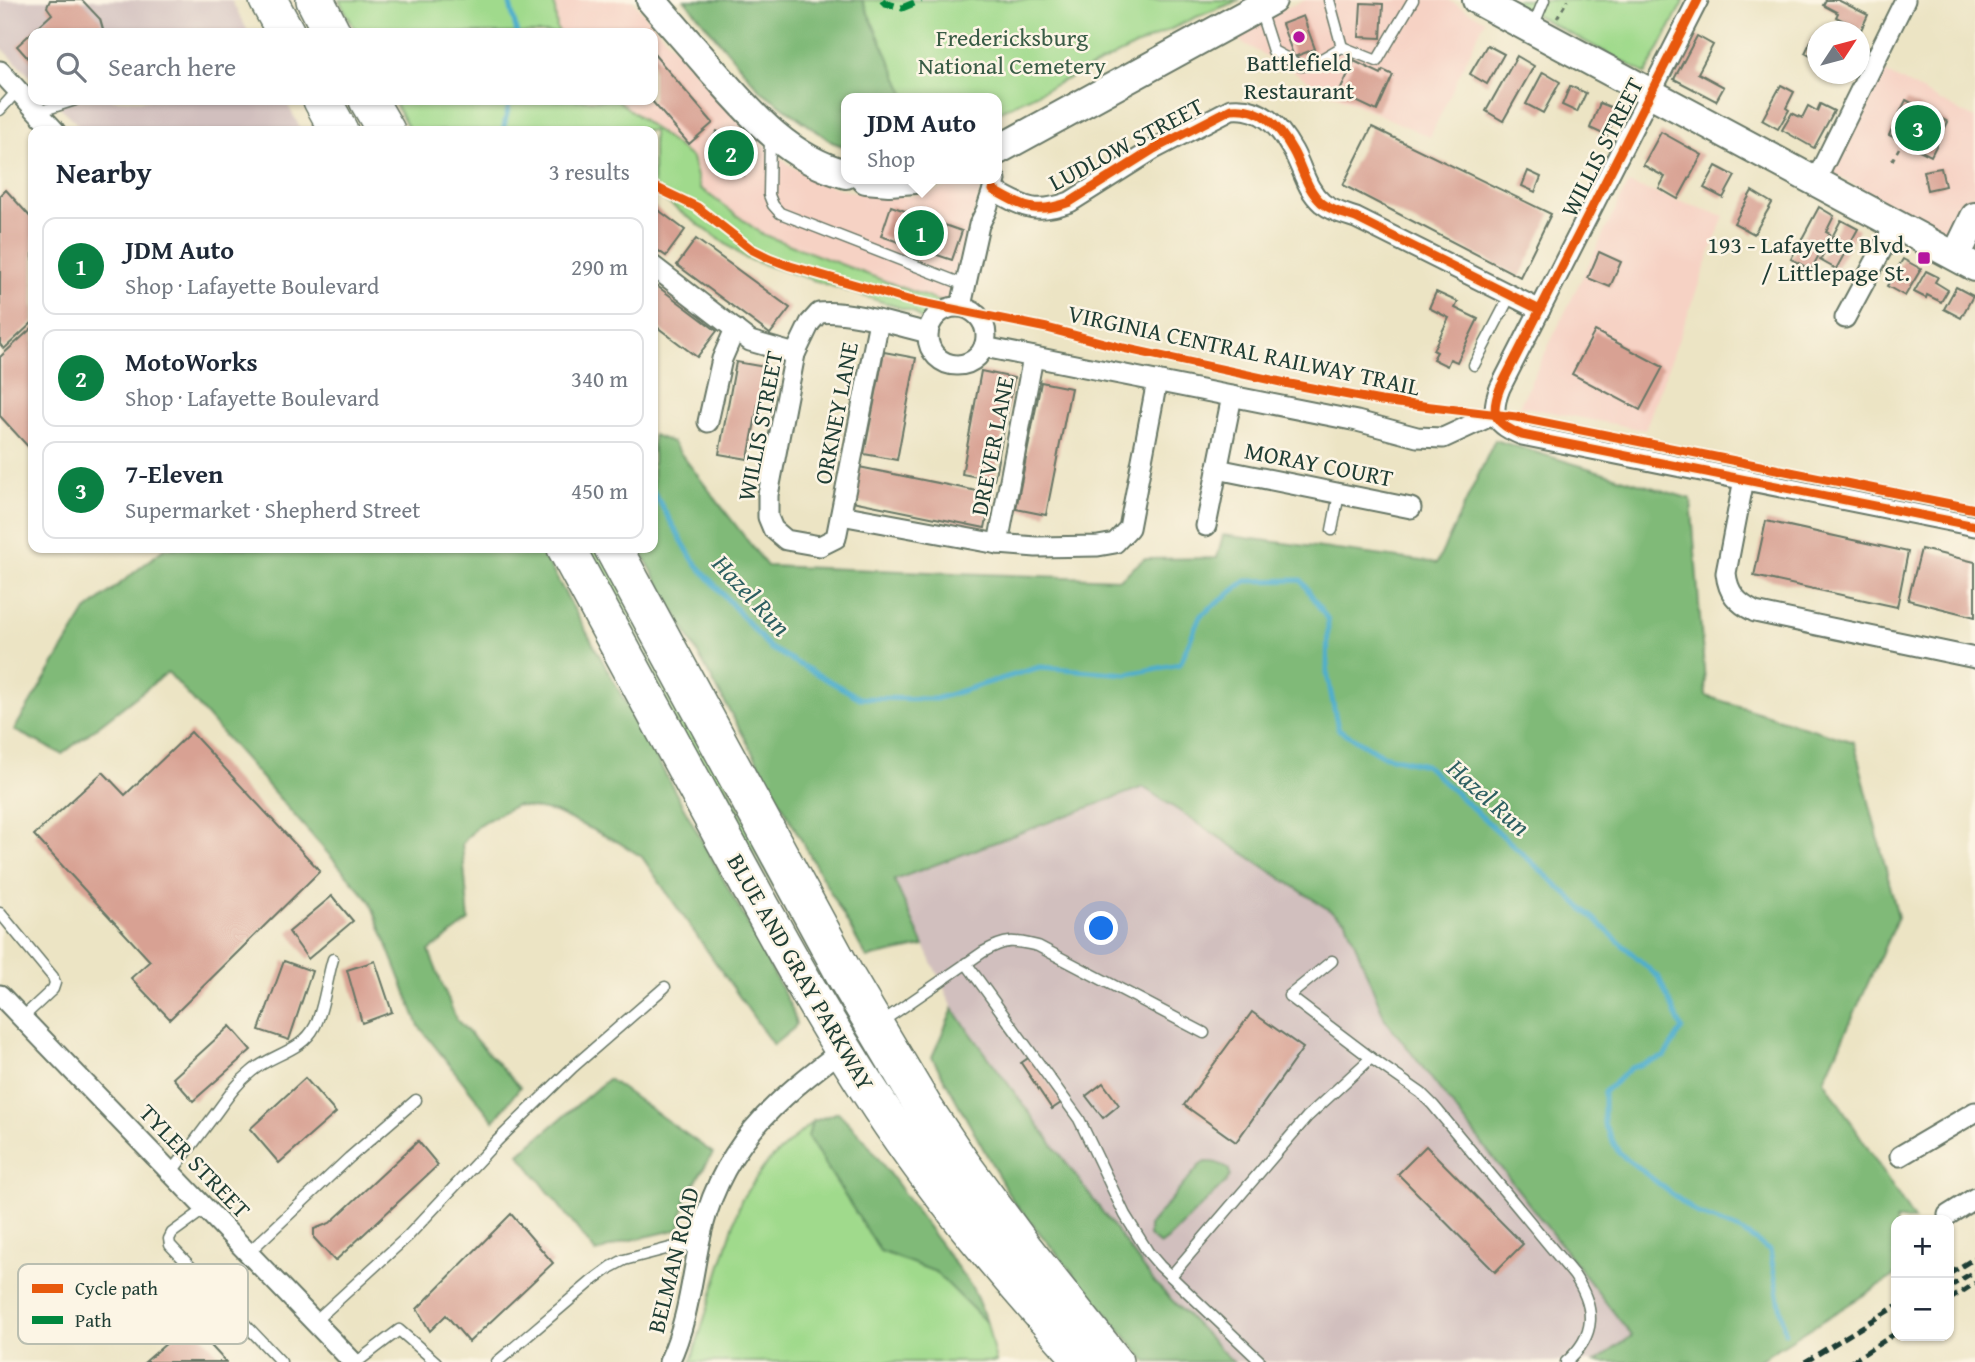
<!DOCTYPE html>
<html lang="en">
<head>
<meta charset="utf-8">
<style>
  :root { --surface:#fff; --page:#f2f2f3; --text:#1f2937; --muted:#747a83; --line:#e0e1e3; --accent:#0b8043 }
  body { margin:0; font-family:"Gentium Book Plus",serif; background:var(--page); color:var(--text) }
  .controls { position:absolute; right:21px; bottom:21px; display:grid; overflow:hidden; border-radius:14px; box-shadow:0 2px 5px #0004 }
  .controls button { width:63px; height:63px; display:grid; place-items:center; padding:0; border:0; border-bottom:2px solid var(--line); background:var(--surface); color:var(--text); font:35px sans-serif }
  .compass { position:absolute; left:1807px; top:21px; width:63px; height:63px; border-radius:50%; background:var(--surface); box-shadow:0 2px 5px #0004; rotate:54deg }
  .you { position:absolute; left:1102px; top:929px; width:24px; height:24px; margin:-18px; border:5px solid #fff; border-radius:50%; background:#1a73e8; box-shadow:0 0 0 10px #1a73e833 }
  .badge { display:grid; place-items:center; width:46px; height:46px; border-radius:50%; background:var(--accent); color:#fff; font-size:23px; font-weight:700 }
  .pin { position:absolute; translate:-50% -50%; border:4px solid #fff; box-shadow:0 2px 7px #0006 }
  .popup { position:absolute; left:841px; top:93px; width:161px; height:91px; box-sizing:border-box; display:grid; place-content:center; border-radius:14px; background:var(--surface); filter:drop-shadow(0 2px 5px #0005); font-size:23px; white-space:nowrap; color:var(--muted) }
  .popup b { font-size:26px; color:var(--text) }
  .popup::after { content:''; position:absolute; left:50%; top:100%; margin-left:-14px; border:14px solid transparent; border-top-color:var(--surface) }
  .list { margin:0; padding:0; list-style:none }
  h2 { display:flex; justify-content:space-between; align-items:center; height:91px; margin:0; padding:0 28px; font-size:30px }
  h2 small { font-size:23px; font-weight:400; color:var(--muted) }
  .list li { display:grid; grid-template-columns:46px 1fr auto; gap:21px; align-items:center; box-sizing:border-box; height:98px; margin:0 14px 14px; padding:0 14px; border:2px solid var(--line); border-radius:14px }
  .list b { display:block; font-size:26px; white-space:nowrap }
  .list p { margin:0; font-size:23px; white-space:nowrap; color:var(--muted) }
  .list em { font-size:23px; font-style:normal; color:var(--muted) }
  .icon { flex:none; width:38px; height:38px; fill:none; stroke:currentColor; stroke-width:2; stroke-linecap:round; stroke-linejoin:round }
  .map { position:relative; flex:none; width:1975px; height:1362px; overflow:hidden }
  .search { position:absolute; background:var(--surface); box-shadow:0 2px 5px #0004; left:28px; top:28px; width:630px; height:77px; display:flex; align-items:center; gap:18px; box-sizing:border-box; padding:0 24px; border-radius:14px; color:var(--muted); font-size:26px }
  .panel { position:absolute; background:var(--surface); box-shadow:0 2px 5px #0004; left:28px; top:126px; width:630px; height:427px; border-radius:14px }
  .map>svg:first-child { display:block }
  .built { fill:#f6d2c4 }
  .industrial { fill:#d1bfbe }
  .green { fill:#a0da8c; stroke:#608c60; stroke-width:2 }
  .forest { fill:#80ba78; stroke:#507c56; stroke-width:2 }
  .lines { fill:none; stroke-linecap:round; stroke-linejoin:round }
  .stream { stroke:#4eaecd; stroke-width:5 }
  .building { fill:#d8a193 }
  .lane-casing { stroke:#677766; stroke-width:13 }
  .street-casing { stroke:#677766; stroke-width:23 }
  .secondary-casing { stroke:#677766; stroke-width:32 }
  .highway-casing { stroke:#677766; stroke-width:40 }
  .path { stroke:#677766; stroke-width:2.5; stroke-dasharray:5 5; stroke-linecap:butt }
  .lane { stroke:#fff; stroke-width:10 }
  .street { stroke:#fff; stroke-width:19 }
  .secondary { stroke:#fff; stroke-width:28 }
  .highway { stroke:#fff; stroke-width:37 }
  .rail { stroke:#1f3d34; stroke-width:5; stroke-dasharray:10 5; stroke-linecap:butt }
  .quiet { stroke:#00873e; stroke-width:7; stroke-dasharray:14 7; stroke-linecap:butt }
  .cycleway-casing { stroke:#fcf5e5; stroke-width:13 }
  .cycleway { stroke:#e8590c; stroke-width:9 }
  .poi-dot { fill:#b5179e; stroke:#fcf5e5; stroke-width:2.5 }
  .labels { text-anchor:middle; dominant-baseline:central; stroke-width:5; stroke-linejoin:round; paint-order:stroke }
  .park-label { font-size:24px; fill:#395c46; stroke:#fcf5e5 }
  .poi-label { font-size:24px; fill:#1f3d34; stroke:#fcf5e5 }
  .street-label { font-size:24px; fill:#1f3d34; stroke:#fcf5e5 }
  .water-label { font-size:26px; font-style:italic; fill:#2d5f62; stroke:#fcf5e5 }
  .key { fill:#fcf5e5; stroke:#babeb0; stroke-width:2 }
  .key-label { font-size:19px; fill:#1f3d34 }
</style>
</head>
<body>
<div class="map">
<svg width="1975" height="1362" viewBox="0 0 1975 1362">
  <rect width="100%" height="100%" fill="#fcf5e5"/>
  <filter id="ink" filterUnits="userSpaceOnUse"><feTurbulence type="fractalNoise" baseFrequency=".0143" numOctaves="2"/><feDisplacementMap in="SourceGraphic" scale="14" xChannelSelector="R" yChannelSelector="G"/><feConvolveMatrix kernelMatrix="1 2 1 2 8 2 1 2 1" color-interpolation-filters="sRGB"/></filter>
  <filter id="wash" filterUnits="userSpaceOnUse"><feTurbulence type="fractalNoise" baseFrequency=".00686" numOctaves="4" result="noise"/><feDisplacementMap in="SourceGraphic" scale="28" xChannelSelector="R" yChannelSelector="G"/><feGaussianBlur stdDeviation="1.57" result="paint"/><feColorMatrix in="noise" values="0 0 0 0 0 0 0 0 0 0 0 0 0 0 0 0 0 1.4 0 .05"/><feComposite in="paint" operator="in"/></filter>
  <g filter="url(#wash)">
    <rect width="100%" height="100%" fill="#ece4c4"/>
    <!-- built -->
    <g class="built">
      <polygon points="554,0 632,0 756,139 791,166 822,183 852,192 905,197 936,191 965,179 984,179 945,304 762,234 700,188 692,158 617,100 653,100 653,33 560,33 557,29"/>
      <polygon points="1306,0 1448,0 1485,20 1430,137 1331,93 1231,36 1280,10"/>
      <polygon points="1881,70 1975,119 1975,191 1951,237 1830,172"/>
      <polygon points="1628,184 1724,216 1645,430 1519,406"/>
    </g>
    <!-- industrial -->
    <g class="industrial">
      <polygon points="0,0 231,0 249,33 33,33 33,79 0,46"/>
      <polygon points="53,100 285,100 302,131 84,131"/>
      <polygon points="1143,787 1346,921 1385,1019 1632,1336 1595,1362 1233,1362 1154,1282 958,1019 894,880"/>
    </g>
    <!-- green -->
    <g class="green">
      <polygon points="339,0 554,0 557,29 560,33 357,33"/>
      <polygon points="685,0 1240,0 1194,18 996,113 996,98 846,98 846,147 832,142 760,90"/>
      <polygon points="1507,0 1684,0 1646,74"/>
      <polygon points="393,100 617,100 692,158 700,188 762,234 945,304 921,320 914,312 747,259 653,192 653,131 410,131"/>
      <polygon points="578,548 603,548 840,1001 811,954 741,829 718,801"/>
      <polygon points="812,1122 808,1137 880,1251 936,1272 987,1323 996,1362 691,1362 741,1200 766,1164"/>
    </g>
    <!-- forest -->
    <g class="forest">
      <polygon points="685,0 862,0 907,98 846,98 846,147 832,142 760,90"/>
      <polygon points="653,435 672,442 767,566 1120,579 1144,559 1217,558 1223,535 1437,563 1495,440 1691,499 1706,696 1854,742 1898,917 1824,1080 1914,1220 1896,1220 1896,1275 1756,1362 1595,1362 1632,1336 1385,1019 1346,921 1143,787 894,880 924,946 867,958 639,548 653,548"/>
      <polygon points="165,548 540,548 745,918 792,1009 796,1024 794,1028 773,1045 642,857 618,842 555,812 516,805 478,825 462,844 469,921 429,951 456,1019 520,1087 494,1121 419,1026 370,901 168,672 62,754 14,730 86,611"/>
      <polygon points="953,1009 1154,1282 1233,1362 1147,1362 1012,1200 932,1057"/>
      <polygon points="608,1079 713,1153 686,1197 680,1229 623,1242 596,1253 519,1154"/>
      <polygon points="838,1112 864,1139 973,1289 987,1323 936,1272 880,1251 808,1137 812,1122"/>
      <path d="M1205 1162C1215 1162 1221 1163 1229 1170L1230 1176 1225 1183 1167 1240 1160 1245 1149 1236V1226L1199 1166Z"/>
    </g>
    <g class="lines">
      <!-- stream -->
      <g class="stream">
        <polyline points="509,0 517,33"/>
        <polyline points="503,131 510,100"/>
        <polyline points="653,491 693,560 770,648 860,698 935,699 1040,667 1127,674 1180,664 1200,616 1246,581 1301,580 1328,620 1327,673 1338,729 1382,755 1425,765 1659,978 1682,1029 1664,1057 1631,1068 1604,1092 1604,1124 1619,1153 1698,1214 1741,1231 1770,1251 1785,1332"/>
      </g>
    </g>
    <g id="blocks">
      <!-- building -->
      <g class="building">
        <polygon points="50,0 82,0 100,19 104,33 33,33 33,64 17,46 52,14 47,7"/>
        <polygon points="1826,0 1838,0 1868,15 1861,30 1836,17 1838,13 1823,5"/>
        <polygon points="1361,3 1383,4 1381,38 1359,37"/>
        <polygon points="1303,16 1315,49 1294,57 1282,24"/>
        <polygon points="1697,36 1713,45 1698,73 1724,87 1716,101 1674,79"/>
        <polygon points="1813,37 1818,39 1818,60 1805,53"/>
        <polygon points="1487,45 1504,54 1487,84 1470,74"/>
        <polygon points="653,53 713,123 689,144 651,100 653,100"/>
        <polygon points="1517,56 1534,66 1503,121 1486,111"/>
        <polygon points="1354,61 1381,74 1383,70 1393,75 1377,111 1339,93"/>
        <polygon points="1543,72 1560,82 1543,113 1526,104"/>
        <polygon points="1781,85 1794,92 1786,108 1789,110 1778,129 1762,120"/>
        <polygon points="1570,86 1586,93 1577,112 1562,105"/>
        <polygon points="1906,100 1948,122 1931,156 1889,135"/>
        <polygon points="1600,103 1618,110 1607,136 1590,128"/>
        <polygon points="1820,104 1834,111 1814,148 1782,130 1792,113 1802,118 1808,106 1817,111"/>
        <polygon points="1372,127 1551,214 1520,277 1343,185"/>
        <polygon points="717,131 756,155 744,175 705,150"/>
        <polygon points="1661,132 1702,155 1678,199 1659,188 1665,177 1643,165"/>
        <polygon points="1716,166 1735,176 1723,198 1704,188"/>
        <polygon points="1941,168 1945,186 1927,190 1923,171"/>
        <polygon points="1528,171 1541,177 1535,192 1522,186"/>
        <polygon points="6,190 33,220 33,322 4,349 0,344 0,196"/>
        <polygon points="1752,191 1772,203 1754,234 1734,223"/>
        <polygon points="653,206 685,230 666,256 653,247"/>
        <polygon points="891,206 962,231 952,260 881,236"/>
        <polygon points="1819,207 1834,216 1826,232 1830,234 1811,270 1791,259"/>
        <polygon points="1841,220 1858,229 1836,269 1820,260"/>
        <polygon points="696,239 790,308 770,334 677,265"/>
        <polygon points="1599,252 1621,262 1610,287 1588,278"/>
        <polygon points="1903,259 1921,269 1905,296 1887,286"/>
        <polygon points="1926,271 1938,277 1935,282 1948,290 1941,302 1927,295 1926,298 1914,292"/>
        <polygon points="653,283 717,331 697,357 653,324"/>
        <polygon points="1956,287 1973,296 1961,318 1944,309"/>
        <polygon points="1436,292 1458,302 1455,308 1478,319 1457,362 1450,359 1447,366 1433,359 1437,352 1433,350 1449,318 1429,308"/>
        <polygon points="33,327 33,452 0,416 0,357"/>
        <polygon points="1595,331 1663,367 1640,410 1572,374"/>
        <polygon points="884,352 916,358 897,460 864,454"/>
        <polygon points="736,362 765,367 748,459 719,454"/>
        <polygon points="981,371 1014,378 994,480 962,474"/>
        <polygon points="1041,382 1071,388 1046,515 1016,509"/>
        <polygon points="859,467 992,494 985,528 852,501"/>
        <polygon points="1766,521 1908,552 1897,607 1754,576"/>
        <polygon points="1921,549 1975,562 1975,617 1908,600"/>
        <polygon points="191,732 320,871 170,1019 131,978 150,961 34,835 103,772 125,795"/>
        <polygon points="332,896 353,921 308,959 289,932"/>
        <polygon points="284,961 312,971 289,1040 259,1030"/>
        <polygon points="375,961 392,1012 362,1023 347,970"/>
        <polygon points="1252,1012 1303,1048 1236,1142 1184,1105"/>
        <polygon points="230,1026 251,1050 193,1101 173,1078"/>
        <polygon points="1030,1057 1061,1103 1052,1109 1021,1063"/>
        <polygon points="305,1078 336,1113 279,1163 250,1129"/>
        <polygon points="1103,1083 1119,1105 1103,1118 1086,1096"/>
        <polygon points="418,1141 438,1165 335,1261 314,1238 314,1229 330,1223"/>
        <polygon points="1426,1146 1523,1244 1495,1272 1398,1174"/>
        <polygon points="511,1214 553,1263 469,1342 446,1315 430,1331 417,1309"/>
        <polygon points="190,1323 226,1362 145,1362"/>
      </g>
    </g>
  </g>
  <g filter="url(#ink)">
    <use href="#blocks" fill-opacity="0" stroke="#677766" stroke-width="2"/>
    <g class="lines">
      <!-- lane casing -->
      <g class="lane-casing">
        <g id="lane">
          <polyline points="1329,0 1342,47"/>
          <polyline points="1260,10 1273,51 1301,66 1313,64 1342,47 1377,61 1413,0"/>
          <polyline points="1532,29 1544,0"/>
          <polyline points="0,110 18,90"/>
          <polyline points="38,112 75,100"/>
          <polyline points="770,136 769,195 773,205 780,213 965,285"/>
          <polyline points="1474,365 1510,296"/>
          <polyline points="1332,530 1339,494"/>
          <polyline points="0,913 53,977 55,983 53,989 22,1018"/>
          <polyline points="1332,961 1289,996 1371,1058"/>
          <polyline points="966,963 1079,1119 1125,1215 1148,1252 1160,1266 1261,1362"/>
          <path d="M880 1023 983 952C1006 939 1013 940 1038 946L1204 1033"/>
          <path d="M171 1173C186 1153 201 1133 216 1113 227 1098 237 1083 251 1072 271 1054 302 1052 315 1026 324 1009 327 978 333 959"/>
          <polyline points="205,1209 172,1233 169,1239 170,1245 281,1362"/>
          <polyline points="249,1252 349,1158 416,1100"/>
          <path d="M1171 1276 1307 1117 1371 1058 1421 1093 1433 1105 1574 1275C1596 1308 1597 1335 1566 1362"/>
          <polyline points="314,1322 408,1236 497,1141 573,1067 665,987"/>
          <polyline points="357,1362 399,1330 436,1362"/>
          <polyline points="497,1362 592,1281 611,1267 624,1260 670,1248 699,1244"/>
        </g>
      </g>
      <!-- street casing -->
      <g class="street-casing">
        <g id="street">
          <path d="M1698 0 1500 388C1489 416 1496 424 1522 435L1975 526"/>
          <polyline points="0,71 55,131"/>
          <polyline points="1815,182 1905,0"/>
          <path d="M993 190C1024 207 1034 215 1070 202L1154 149 1231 109C1262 106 1279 126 1293 151 1303 169 1306 189 1322 203 1332 211 1344 214 1356 218L1540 310"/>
          <polyline points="653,266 750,341 795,354"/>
          <polyline points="961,306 979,225 986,211 996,180"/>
          <circle cx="957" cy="336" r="29"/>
          <polyline points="1845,318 1895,225"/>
          <path d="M879 321 836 538 820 546 786 540 773 529 768 517V495L795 354 810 323 819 313C847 309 899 326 928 333"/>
          <polyline points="984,347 1357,421 1417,437 1443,438 1495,414"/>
          <polyline points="708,422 722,359 735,329"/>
          <polyline points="1217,469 1411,508"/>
          <path d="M1744 479 1726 573C1728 593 1737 603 1755 612L1975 658"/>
          <polyline points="841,515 998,544 1036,547 1098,546 1115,543 1129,528 1157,381"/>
          <polyline points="1206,526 1232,396"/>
          <polyline points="998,544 1033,357"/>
          <polyline points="0,995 353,1362"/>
          <polyline points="1900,1156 1975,1112"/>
          <polyline points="1948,1215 1975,1198"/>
          <path d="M669 1362C687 1324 691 1284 699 1244 717 1150 775 1099 848 1046"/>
        </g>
      </g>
      <!-- secondary casing -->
      <g class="secondary-casing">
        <g id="secondary">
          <path d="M651 0C671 23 691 46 711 69 749 112 788 159 846 174"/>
          <polyline points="1477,0 1975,267"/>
          <polyline points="996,151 1272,0"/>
          <polyline points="866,179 889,181 915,179"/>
          <polyline points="1956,256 1975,217"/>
        </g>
      </g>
      <!-- highway casing -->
      <g class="highway-casing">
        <g id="highway">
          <polyline points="268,0 286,33"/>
          <polyline points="315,0 332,33"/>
          <polyline points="322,100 339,131"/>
          <polyline points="368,100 386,131"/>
          <path d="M566 548C619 646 672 744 725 841 774 931 823 1021 880 1107 940 1198 1012 1281 1085 1362"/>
          <polyline points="613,548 846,977 924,1108 960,1162 1024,1249 1114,1362"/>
        </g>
      </g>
      <!-- path -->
      <g class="path">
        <polyline points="1557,18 1568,0"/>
        <polyline points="1892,161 1899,148"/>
      </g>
      <!-- lane -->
      <use href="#lane" class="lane"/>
      <!-- street -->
      <use href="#street" class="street"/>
      <!-- secondary -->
      <use href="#secondary" class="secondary"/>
      <!-- highway -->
      <use href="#highway" class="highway"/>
      <!-- rail -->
      <g class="rail">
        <polyline points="1949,1274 1975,1258"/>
        <polyline points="1949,1287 1975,1271"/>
        <polyline points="1949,1300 1975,1283"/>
        <polyline points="1805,1362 1896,1306"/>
        <polyline points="1851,1362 1896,1333"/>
      </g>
      <!-- quiet -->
      <polyline class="quiet" points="882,0 885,3 902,8 921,0"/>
      <!-- cycleway casing -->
      <g class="cycleway-casing">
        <g id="cycleway">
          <path d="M1698 0 1500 388C1489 416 1496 424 1522 435L1975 526"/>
          <polyline points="653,186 697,207 751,249 769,258 790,266 908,300 1047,328 1123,348 1290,384 1381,401 1516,417 1975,509"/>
          <path d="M993 190C1024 207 1034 215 1070 202L1154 149 1231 109C1262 106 1279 126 1293 151 1303 169 1306 189 1322 203 1332 211 1344 214 1356 218L1540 310"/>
        </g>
      </g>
      <!-- cycleway -->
      <use href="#cycleway" class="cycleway"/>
    </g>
  </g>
  <!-- markers -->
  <g class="poi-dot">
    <circle cx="1299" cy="37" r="7"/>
    <rect x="1917" y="251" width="14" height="14" rx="3.5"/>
  </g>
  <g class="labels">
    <!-- park labels -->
    <g class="park-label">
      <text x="1012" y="37">Fredericksburg<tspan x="1012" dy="28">National Cemetery</tspan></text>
    </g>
    <!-- poi labels -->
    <g class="poi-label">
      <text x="1299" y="62">Battlefield<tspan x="1299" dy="28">Restaurant</tspan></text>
      <text x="1910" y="244" text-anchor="end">193 - Lafayette Blvd.<tspan x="1910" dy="28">/ Littlepage St.</tspan></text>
    </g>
    <!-- street labels -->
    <g class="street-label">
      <text transform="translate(1126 144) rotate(-28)">LUDLOW STREET</text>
      <text transform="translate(1602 147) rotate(-63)">WILLIS STREET</text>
      <text transform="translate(1244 350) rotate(12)">VIRGINIA CENTRAL RAILWAY TRAIL</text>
      <text transform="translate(836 413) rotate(-79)">ORKNEY LANE</text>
      <text transform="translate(760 426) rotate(-79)">WILLIS STREET</text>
      <text transform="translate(992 446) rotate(-79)">DREVER LANE</text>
      <text transform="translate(1319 464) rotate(11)">MORAY COURT</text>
      <text transform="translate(801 972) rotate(60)">BLUE AND GRAY PARKWAY</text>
      <text transform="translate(195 1161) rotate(46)">TYLER STREET</text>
      <text transform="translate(673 1260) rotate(-76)">BELMAN ROAD</text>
    </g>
    <!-- water labels -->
    <g class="water-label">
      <text transform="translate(752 595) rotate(47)">Hazel Run</text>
      <text transform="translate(1489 797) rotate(42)">Hazel Run</text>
    </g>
  </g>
  <!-- legend -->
  <rect x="18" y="1264" width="230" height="80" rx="10" class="key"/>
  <rect x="32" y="1284" width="31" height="9" fill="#e8590c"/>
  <rect x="32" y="1316" width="31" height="8" fill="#00873e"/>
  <g class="key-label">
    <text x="75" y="1295">Cycle path</text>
    <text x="75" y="1327">Path</text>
  </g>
</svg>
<div class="controls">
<button>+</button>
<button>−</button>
</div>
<svg class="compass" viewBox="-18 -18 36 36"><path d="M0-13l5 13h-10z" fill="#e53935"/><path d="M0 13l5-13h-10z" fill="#747a83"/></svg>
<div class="you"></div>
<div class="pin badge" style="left:921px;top:233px">1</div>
<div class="popup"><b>JDM Auto</b>Shop</div>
<div class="pin badge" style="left:731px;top:153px">2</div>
<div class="pin badge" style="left:1918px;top:128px">3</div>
<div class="search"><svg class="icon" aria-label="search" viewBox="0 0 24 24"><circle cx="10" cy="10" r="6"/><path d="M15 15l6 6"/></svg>Search here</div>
<section class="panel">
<h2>Nearby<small>3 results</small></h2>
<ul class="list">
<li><span class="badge">1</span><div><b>JDM Auto</b><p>Shop · Lafayette Boulevard</p></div><em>290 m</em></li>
<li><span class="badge">2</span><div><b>MotoWorks</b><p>Shop · Lafayette Boulevard</p></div><em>340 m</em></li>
<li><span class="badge">3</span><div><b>7-Eleven</b><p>Supermarket · Shepherd Street</p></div><em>450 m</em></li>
</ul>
</section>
</div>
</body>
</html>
